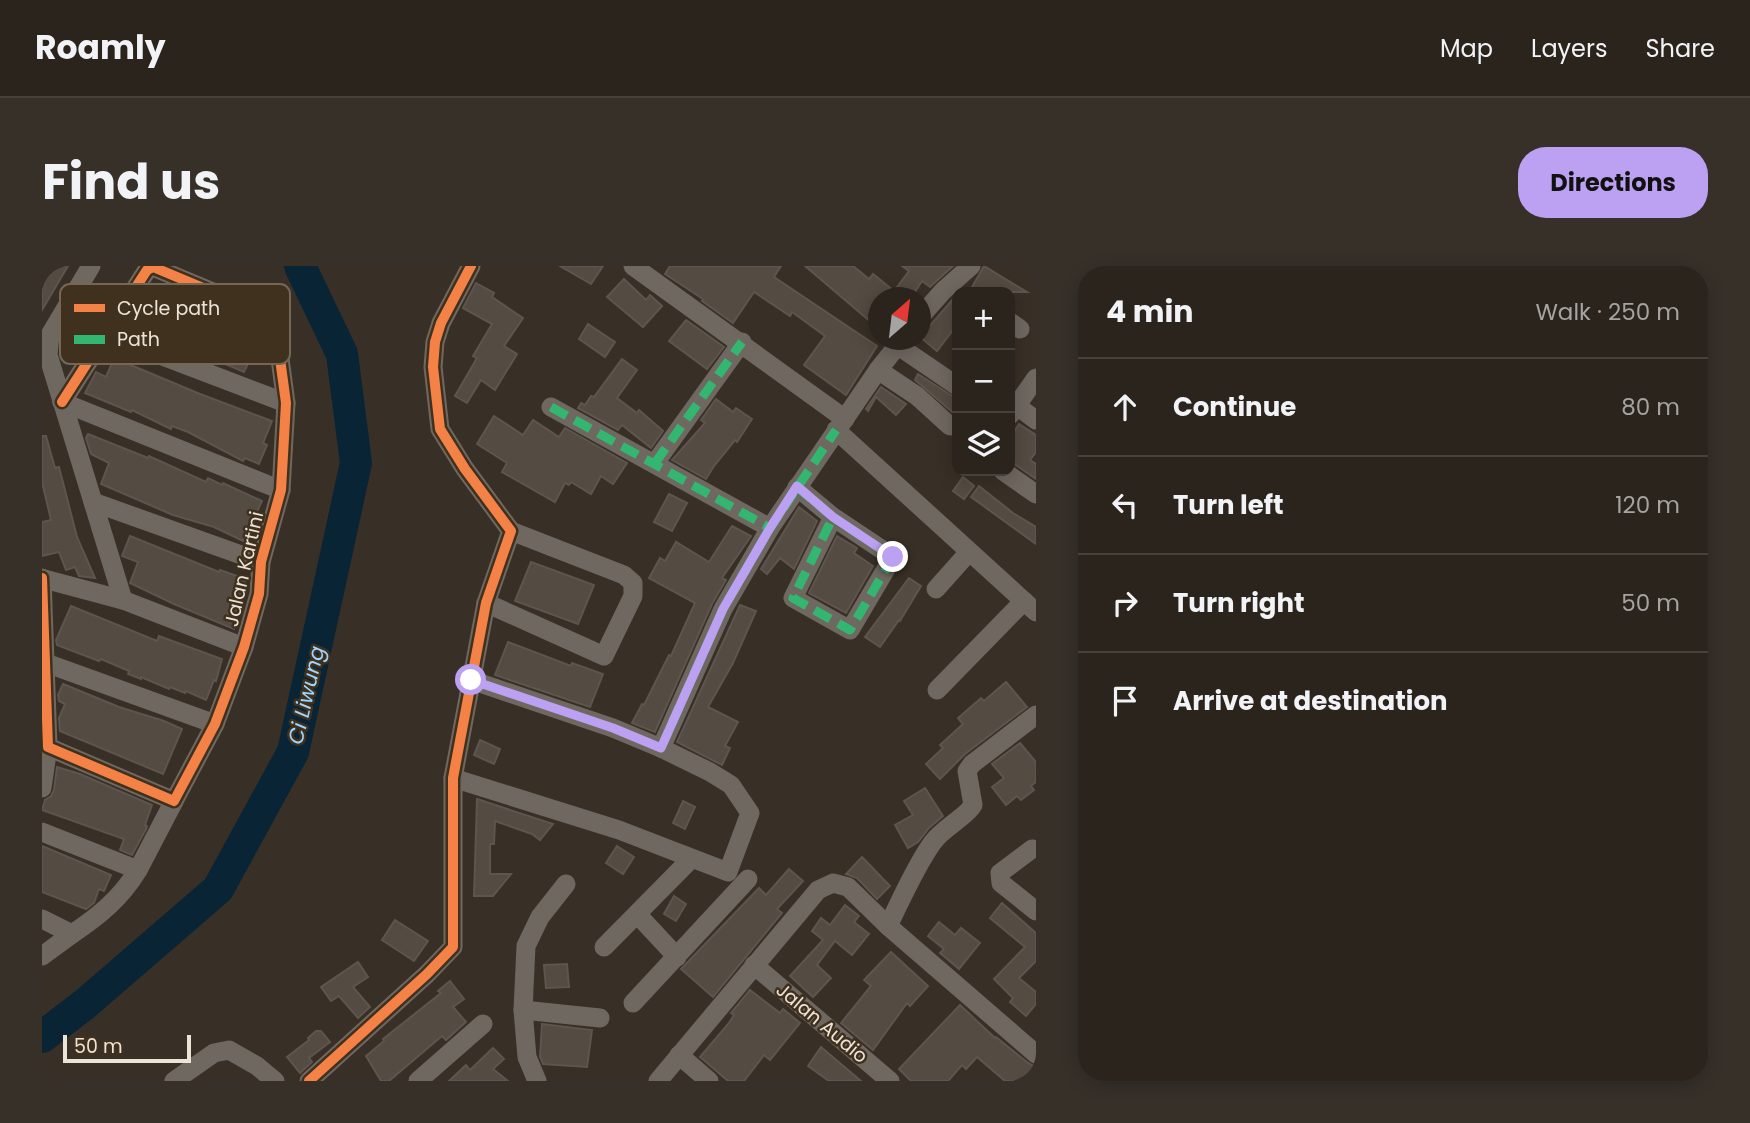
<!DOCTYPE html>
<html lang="en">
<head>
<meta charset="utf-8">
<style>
  :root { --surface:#2a241c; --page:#363029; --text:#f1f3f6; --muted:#a5a4a3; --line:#46413b; --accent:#bca0f2 }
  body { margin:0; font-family:Poppins,sans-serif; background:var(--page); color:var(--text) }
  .controls { position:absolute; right:21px; top:21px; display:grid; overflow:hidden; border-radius:14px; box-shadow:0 4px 18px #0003 }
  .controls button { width:63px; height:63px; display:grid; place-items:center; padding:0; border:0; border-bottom:2px solid var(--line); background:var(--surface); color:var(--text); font:35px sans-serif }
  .compass { position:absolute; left:826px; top:21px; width:63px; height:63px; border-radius:50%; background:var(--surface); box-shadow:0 4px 18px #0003; rotate:28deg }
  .scale { position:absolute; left:21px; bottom:18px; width:128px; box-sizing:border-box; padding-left:7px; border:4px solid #ede4d8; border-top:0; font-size:19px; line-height:24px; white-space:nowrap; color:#ede4d8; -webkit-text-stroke:5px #40311e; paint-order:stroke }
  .stop { position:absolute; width:21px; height:21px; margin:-16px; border:5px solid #bca0f2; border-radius:50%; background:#fff }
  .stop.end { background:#bca0f2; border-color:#fff; box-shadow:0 2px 7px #0008 }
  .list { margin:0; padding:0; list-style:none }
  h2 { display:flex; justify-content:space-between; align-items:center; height:91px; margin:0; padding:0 28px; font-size:30px }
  h2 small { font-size:23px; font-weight:400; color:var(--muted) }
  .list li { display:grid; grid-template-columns:46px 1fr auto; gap:21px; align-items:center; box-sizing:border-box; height:98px; padding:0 28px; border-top:2px solid var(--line) }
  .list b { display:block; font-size:26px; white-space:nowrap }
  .list em { font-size:23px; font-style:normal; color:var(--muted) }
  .icon { flex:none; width:38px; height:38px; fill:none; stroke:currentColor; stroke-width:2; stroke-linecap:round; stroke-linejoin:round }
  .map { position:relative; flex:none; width:994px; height:815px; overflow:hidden; border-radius:28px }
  header { display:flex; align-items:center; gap:42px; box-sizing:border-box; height:98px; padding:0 35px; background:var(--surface); border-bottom:2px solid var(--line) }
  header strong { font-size:33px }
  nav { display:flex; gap:38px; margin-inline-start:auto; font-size:24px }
  .intro { display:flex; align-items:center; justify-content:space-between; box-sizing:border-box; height:168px; padding:0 42px }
  h1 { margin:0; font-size:49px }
  .button { padding:18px 32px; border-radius:28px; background:var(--accent); color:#111; font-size:24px; font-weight:700 }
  main { display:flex; gap:42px; padding:0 42px }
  aside { flex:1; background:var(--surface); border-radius:28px; box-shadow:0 4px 18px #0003 }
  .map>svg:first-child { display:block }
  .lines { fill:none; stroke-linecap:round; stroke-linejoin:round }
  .river { stroke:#082435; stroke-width:32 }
  .building { fill:#544b42; stroke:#5d554e; stroke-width:2 }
  .street { stroke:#6f6861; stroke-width:19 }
  .quiet { stroke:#33b770; stroke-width:9; stroke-dasharray:18 9; stroke-linecap:butt }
  .cycleway-casing { stroke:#40311e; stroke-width:15 }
  .cycleway { stroke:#f48246; stroke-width:10 }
  .route { stroke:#bca0f2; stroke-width:9 }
  .labels { text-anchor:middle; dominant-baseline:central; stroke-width:5; stroke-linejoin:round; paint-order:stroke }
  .street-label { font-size:19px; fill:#ede4d8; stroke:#40311e }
  .water-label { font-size:21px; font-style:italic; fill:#9cd5ff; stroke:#40311e }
  .key { fill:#40311e; stroke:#746756; stroke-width:2 }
  .key-label { font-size:19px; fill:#ede4d8 }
</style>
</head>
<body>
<header>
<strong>Roamly</strong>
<nav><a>Map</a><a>Layers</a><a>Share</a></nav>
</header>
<div class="intro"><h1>Find us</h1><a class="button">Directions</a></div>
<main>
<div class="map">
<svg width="994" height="815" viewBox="0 0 994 815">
  <rect width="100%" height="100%" fill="#383026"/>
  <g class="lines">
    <!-- river -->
    <polyline class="river" points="0,771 43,738 176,623 251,486 314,197 300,88 258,0"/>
  </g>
  <!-- building -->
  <g class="building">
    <polygon points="0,0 26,0 0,44"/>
    <polygon points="518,0 561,0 549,18"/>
    <polygon points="628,0 739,0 732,11 835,80 804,129 762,99 783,70 750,46 748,50 712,26 691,57 660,35 661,33 623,8"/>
    <polygon points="763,0 811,0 827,13 831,8 852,25 867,5 860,0 911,0 888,21 880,15 869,32 836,32 836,62"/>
    <polygon points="942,0 985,26 939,26 930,21"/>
    <polygon points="582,13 604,34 608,29 620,40 601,61 565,31"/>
    <polygon points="434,17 452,27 450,31 481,52 462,80 475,88 453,124 439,114 425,137 413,130 435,92 431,90 450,58 421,42"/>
    <polygon points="113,21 143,35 145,31 183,48 173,71 210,89 202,106 172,93 171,95 144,86 145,83 103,69 104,67 88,61 96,42 102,44"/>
    <polygon points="912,32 915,33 915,59 895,85 878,71"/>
    <polygon points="644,54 682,81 665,103 627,75"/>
    <polygon points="546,58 573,76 563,91 537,73"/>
    <polygon points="72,92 158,128 230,155 221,177 225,179 217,198 203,192 201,195 146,166 130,160 129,163 90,144 89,146 43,127 54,106 64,111"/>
    <polygon points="580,93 595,104 575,132 595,147 597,144 621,165 609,182 580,159 576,164 536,142 539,137 543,139 549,130 552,131"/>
    <polygon points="876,108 915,133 915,150 873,114"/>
    <polygon points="839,121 864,138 854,149 834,131 826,145 824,143"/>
    <polygon points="674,133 691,146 694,142 710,153 695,176 693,174 672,200 664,213 630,194 663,157 659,154"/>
    <polygon points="452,150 481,169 491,154 517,171 523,162 585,197 571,218 559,210 549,228 529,216 527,219 523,217 513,236 460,206 465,197 435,178"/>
    <polygon points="977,158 994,169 994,186 988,194 994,198 994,213 968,195 968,172"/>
    <polygon points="46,168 106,192 107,190 164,216 166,212 180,219 181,217 220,235 201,275 172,261 131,249 59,218 67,197 49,188 44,172"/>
    <polygon points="0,170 4,170 13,202 17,201 35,271 53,312 37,310 33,301 24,304 17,286 0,290 0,256 9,254 0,216"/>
    <polygon points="921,211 932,220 922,233 911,225"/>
    <polygon points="937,220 971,247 994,261 994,278 929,231"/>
    <polygon points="627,228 645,237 630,265 612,256"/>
    <polygon points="757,241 775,255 752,303 738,292 725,308 719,303"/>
    <polygon points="690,260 709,270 680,312 684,314 670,338 613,466 590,457 600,438 602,439 627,389 629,390 653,337 607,312 618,292 623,295 634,276 667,296"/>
    <polygon points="88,270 177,306 178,304 204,313 195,338 200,340 192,363 132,338 88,317 96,296 80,290"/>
    <polygon points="795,270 815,282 812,287 831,300 804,347 767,327"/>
    <polygon points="489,296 552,319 536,358 473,335"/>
    <polygon points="867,312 879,320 858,355 857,354 838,381 823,371"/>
    <polygon points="698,339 714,345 691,397 666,441 696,456 683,480 688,482 680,499 635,476"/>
    <polygon points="29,340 115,375 117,370 180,393 174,415 172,414 164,434 144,425 143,427 128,421 127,423 99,411 99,413 86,408 87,405 59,393 57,395 15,379 14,374"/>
    <polygon points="466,376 529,400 530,397 561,408 548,441 453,409"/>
    <polygon points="964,416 985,441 923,488 898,513 884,498 901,482 898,479 921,458 916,452 939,432 942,435"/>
    <polygon points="21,418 77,441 122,455 140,463 121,508 18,465 17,452 23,438 17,435 16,429"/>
    <polygon points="438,474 458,483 452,498 432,489"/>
    <polygon points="978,477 994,496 994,516 989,520 992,524 979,534 975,530 964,539 950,521 962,512 950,498"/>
    <polygon points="15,501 38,508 110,539 103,559 105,560 104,563 90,589 78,584 82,573 0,544 3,534 9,530 12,524"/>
    <polygon points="883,522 901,550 887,562 876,576 866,582 853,559 871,549 862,535"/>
    <polygon points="435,533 511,558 498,574 490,568 453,555 452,578 448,578 448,608 469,608 451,630 432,630"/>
    <polygon points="641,535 653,541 643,563 631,557"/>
    <polygon points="0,580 69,609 62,625 57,623 52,637 44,643 0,626"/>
    <polygon points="575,580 592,591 581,608 564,597"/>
    <polygon points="820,591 848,620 835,633 815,612 804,608"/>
    <polygon points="747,603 761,615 735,643 740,647 671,731 639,703 717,622 724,629"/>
    <polygon points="632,630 644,638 634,655 622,648"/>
    <polygon points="960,637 994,667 994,695 977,712 994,726 994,738 984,750 968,736 971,732 952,713 983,681 948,652"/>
    <polygon points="803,639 817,650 812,656 827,668 810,689 793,675 775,699 789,712 771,731 748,710 781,674 770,665 779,652 788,659"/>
    <polygon points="353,654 386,675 372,695 340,674"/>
    <polygon points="897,656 913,669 919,662 938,677 917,703 898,687 902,683 886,670"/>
    <polygon points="849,686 886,720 868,740 865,737 831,784 799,757 829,720 822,714"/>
    <polygon points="316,696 326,711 311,721 328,741 316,752 297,730 289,735 279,721"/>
    <polygon points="525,698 527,721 504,722 502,699"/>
    <polygon points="408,715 422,733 411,741 424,756 404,774 400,770 347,815 339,815 324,790 342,775 341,773 399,727 396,725"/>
    <polygon points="708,724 738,747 741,743 758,757 728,794 722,789 702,815 686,815 658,791 687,757 692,749 689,747"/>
    <polygon points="918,739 953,772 954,771 986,797 994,801 994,815 963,815 935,791 924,803 920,799 906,815 869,815 857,803"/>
    <polygon points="500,758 550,764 545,801 501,798 498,790"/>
    <polygon points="274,765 279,765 288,776 267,792 270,796 258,807 245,791 267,774 266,772"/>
    <polygon points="779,781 819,815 787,815 766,800"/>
    <polygon points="451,782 462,793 451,803 466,815 407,815 424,799 428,804"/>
  </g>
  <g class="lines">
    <!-- street -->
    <g class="street">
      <polyline points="49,0 8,69 6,89 81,334"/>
      <polyline points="591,0 803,153"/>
      <polyline points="878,51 901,25 929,0"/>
      <polyline points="968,56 978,63"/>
      <polyline points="63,68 244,137"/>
      <polyline points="855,79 915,120"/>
      <polyline points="836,104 875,130 908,160"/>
      <polyline points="20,136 239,224"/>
      <polyline points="975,140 994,154"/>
      <polyline points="509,141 728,262"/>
      <polyline points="968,149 994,112"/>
      <polyline points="794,164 994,346"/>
      <polyline points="613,197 700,76"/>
      <polyline points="961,205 994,228"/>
      <polyline points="755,221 791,251 751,332 808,364 851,291 791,251"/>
      <polyline points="51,236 219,296"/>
      <polyline points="0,312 6,481 132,535 173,458 202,381 217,328 219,296 239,224 244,137 233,56 228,50 111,1 105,4 20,136"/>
      <polyline points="2,313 81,334 202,381"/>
      <polyline points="894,323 927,286"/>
      <polyline points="444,337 562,390 591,330 591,317 582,309 469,265"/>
      <polyline points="1,396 173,458"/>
      <polyline points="895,424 982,335"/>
      <polyline points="619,482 681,343 728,262 836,104 860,74"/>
      <polyline points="411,512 577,564 686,606 708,547 689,519 668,506 619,482 571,462 429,414"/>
      <polyline points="0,522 6,481"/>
      <polyline points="0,566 96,604 132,535"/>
      <polyline points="990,583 958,607 959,617 994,645"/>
      <polyline points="595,648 635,691"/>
      <polyline points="0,653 30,668 0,690"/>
      <path d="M846 660C859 634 874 599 891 576 900 563 925 550 931 539L925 505 930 498 994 449"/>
      <path d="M30 668C57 650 79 632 96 604"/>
      <polyline points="562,681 649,593"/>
      <polyline points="712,699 848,815"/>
      <polyline points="591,737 706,613"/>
      <polyline points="481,744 558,752"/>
      <polyline points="637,789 667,815"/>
      <polyline points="132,815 172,787 187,784 215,800 233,815"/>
      <polyline points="267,815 385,708 411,681 411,512 444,337 469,265 423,203 398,163 391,101 393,76 399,57 429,0"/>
      <polyline points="376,815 441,758"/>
      <polyline points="495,815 485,791 481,744 484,680 498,651 524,618"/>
      <polyline points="616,815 776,624 791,617 806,621 846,660 994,788"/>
    </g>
    <!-- quiet -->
    <g class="quiet">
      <polyline points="509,141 728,262"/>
      <polyline points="613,197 700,76"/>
      <polyline points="755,221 791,251 751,332 808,364 851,291 791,251"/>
      <polyline points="619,482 681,343 728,262 794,164"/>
    </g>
    <!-- cycleway casing -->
    <g class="cycleway-casing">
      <g id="cycleway">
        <polyline points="0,312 6,481 132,535 173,458 202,381 217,328 219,296 239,224 244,137 233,56 228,50 111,1 105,4 20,136"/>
        <polyline points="267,815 385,708 411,681 411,512 444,337 469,265 423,203 398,163 391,101 393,76 399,57 429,0"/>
      </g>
    </g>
    <!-- cycleway -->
    <use href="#cycleway" class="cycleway"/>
  </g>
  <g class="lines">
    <!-- route -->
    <polyline class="route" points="429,414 571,462 619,482 681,343 728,262 755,220 791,251 851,291"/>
  </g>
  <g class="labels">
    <!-- street labels -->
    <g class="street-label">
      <text transform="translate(202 303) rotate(-77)">Jalan Kartini</text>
      <text transform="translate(780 757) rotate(40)">Jalan Audio</text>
    </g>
    <!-- water labels -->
    <g class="water-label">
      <text transform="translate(264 429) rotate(-77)">Ci Liwung</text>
    </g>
  </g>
  <!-- legend -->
  <rect x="18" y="18" width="230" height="80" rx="10" class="key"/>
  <rect x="32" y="38" width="31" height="8" fill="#f48246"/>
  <rect x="32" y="69" width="31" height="9" fill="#33b770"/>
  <g class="key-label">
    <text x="75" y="49">Cycle path</text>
    <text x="75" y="80">Path</text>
  </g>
</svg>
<div class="controls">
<button>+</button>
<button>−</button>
<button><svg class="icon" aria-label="layers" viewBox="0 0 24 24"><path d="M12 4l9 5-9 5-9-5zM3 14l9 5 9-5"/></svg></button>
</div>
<svg class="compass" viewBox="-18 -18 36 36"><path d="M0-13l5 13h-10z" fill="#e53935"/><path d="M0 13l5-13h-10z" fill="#a5a4a3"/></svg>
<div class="scale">50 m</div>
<div class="stop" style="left:429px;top:414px"></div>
<div class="stop end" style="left:851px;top:291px"></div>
</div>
<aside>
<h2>4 min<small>Walk · 250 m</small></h2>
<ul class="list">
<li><svg class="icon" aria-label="ahead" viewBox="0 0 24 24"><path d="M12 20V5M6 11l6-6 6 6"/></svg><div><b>Continue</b></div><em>80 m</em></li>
<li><svg class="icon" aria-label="left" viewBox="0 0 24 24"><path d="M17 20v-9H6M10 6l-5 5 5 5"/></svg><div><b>Turn left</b></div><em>120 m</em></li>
<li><svg class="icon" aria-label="right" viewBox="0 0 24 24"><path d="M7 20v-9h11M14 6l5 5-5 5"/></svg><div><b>Turn right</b></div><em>50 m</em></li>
<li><svg class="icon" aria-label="arrive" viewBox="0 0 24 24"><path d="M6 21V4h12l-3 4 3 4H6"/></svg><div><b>Arrive at destination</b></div></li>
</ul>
</aside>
</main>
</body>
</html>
